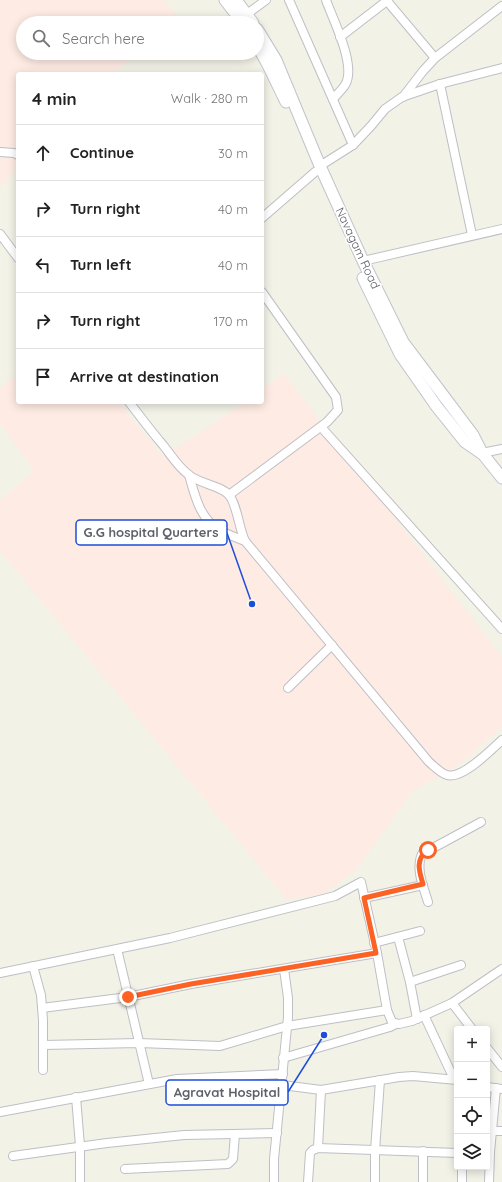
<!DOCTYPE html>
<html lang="en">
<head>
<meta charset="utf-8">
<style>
  :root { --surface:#fff; --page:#f2f2f2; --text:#222; --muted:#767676; --line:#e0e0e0 }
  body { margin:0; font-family:Quicksand,sans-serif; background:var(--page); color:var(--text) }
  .controls { position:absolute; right:12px; bottom:12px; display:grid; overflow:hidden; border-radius:4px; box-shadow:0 2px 10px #0003 }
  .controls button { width:36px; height:36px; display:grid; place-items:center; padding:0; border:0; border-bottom:1px solid var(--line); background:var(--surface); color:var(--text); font:20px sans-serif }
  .stop { position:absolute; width:12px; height:12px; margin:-9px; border:3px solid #fb6224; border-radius:50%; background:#fff }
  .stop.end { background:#fb6224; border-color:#fff; box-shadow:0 1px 4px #0008 }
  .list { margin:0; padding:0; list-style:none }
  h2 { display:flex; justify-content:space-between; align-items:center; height:52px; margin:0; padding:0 16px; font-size:17px }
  h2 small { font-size:13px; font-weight:400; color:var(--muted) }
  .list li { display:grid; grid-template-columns:26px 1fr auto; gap:12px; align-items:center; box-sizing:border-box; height:56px; padding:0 16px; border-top:1px solid var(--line) }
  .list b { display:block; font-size:15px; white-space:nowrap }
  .list em { font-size:13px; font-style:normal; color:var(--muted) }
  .icon { flex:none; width:22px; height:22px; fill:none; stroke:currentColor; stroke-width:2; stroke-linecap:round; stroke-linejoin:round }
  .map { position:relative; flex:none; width:502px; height:1182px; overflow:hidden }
  .search { position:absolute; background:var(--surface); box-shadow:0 2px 10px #0003; left:16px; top:16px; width:248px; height:44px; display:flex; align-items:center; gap:10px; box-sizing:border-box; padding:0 14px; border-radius:22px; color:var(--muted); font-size:15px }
  .panel { position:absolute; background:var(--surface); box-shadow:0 2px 10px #0003; left:16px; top:72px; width:248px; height:332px; border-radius:4px }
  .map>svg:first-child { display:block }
  .medical { fill:#feece4 }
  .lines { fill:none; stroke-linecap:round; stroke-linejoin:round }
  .street-casing { stroke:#bebfc6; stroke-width:10 }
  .secondary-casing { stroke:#c1c3cb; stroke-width:13 }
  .street { stroke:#fff; stroke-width:8 }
  .secondary { stroke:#fff; stroke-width:11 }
  .route { stroke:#fb6224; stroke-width:5 }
  .labels { text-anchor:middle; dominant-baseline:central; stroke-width:3.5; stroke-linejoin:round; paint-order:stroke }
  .street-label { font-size:12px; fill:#5e6169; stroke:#fff }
  .leader { fill:none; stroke:#1d4ed8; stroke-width:1.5 }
  .callout-dot { fill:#1d4ed8; stroke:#fff; stroke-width:1.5 }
  .callout { fill:#fff; stroke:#1d4ed8; stroke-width:1.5 }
  .callout-label { font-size:13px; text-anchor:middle; font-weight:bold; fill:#5e6169 }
</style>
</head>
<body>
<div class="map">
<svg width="502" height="1182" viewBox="0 0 502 1182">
  <rect width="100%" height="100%" fill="#f2f2e7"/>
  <!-- medical -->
  <g class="medical">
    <polygon points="0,0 164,0 176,15 167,23 23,23 23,53 136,53 115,74 18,74 18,169 0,187"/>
    <polygon points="18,374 18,402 119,402 162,456 209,427 244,402 262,402 262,389 284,374 502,657 502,726 463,762 413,791 356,870 324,894 287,900 0,551 0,500 34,471 0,424 0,388"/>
  </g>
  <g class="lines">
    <!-- street casing -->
    <g class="street-casing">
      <g id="street">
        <polyline points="289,0 353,145"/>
        <path d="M326 0C333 20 357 66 345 85 342 90 336 95 333 99"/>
        <polyline points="387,1 435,58"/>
        <polyline points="247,14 266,0"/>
        <polyline points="340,37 388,0"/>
        <polyline points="440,84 472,235"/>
        <polyline points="403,97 423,71 435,58 502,6"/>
        <polyline points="0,152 14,153 18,155"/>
        <polyline points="320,166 353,145 371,126 385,109 402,97 440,84 502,68"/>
        <polyline points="262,218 315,172"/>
        <polyline points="0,234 18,258"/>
        <polyline points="363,261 502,229"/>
        <path d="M129 402C140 416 151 431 163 445 171 455 178 467 189 475 200 484 222 486 229 495 237 504 239 529 245 541L429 762C434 766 440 773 447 775 462 780 491 750 502 740"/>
        <polyline points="321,427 502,629"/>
        <polyline points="482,453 502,449"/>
        <path d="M189 475C195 496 200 520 221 531 229 535 237 538 245 541"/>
        <polyline points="229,495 327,422 338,410 336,397 262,292"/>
        <polyline points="288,688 332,645"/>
        <polyline points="364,898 423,885"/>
        <path d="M428 902C424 888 415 869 422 854L481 822"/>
        <polyline points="398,937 410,982 417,1019"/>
        <polyline points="374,943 420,931"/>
        <polyline points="117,949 149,1084"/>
        <polyline points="33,966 41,995 43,1020 43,1070"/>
        <polyline points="0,973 170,938 335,896 361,882 377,953 387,1010 392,1022 399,1024 412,1021 452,1003 502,969"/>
        <polyline points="410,982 461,965"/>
        <polyline points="452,1003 472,1029"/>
        <polyline points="42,1008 128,997 191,984 377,953"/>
        <polyline points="424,1015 454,1079"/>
        <polyline points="43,1045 139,1043 220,1046 287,1026 387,1010"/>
        <polyline points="487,1048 502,1067"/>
        <polyline points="283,1058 390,1027 396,1024"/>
        <polyline points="282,1085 321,1090 399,1077 413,1076 457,1080"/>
        <polyline points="487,1087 502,1089"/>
        <polyline points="76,1097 80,1146 80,1182"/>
        <polyline points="0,1112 177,1079 283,1074"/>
        <polyline points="492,1131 502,1131"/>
        <polyline points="318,1148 321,1090"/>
        <polyline points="13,1156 107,1143 184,1135 277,1133"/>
        <polyline points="125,1169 228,1164 233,1159 235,1134"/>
        <polyline points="274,1182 274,1159 288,1017 288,998 284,969"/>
        <polyline points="308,1182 310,1153 313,1150 318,1148 457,1153"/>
        <polyline points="375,1182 375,1151 380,1080"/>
        <polyline points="423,1182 423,1151"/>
        <polyline points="462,1182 462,1167"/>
        <polyline points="489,1182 490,1152 496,1088"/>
      </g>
    </g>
    <!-- secondary casing -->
    <g class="secondary-casing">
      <g id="secondary">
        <polyline points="225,0 243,23"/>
        <polyline points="236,0 253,23"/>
        <polyline points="257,29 276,60 320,166 363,261 403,342 473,435 482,453 502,478"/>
        <polyline points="257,45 267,63 286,102"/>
        <polyline points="363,278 400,354 437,407 465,442 481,453"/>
      </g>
    </g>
    <!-- street -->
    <use href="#street" class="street"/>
    <!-- secondary -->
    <use href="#secondary" class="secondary"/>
  </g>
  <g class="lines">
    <!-- route -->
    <path class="route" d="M128 997 191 984 376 953 364 898 423 884C419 871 415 859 428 850"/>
  </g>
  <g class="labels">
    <!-- street labels -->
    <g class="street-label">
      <text transform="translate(358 248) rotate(65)">Navagam Road</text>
    </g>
  </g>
  <!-- callouts -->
  <path class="leader" d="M252 604L227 533M324 1035L288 1092"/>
  <g class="callout-dot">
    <circle cx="252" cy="604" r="4"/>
    <circle cx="324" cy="1035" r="4"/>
  </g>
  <g class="callout">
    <rect x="76" y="520" width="151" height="25" rx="4"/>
    <rect x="166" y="1080" width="122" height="25" rx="4"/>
  </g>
  <g class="callout-label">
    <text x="151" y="537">G.G hospital Quarters</text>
    <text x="227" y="1097">Agravat Hospital</text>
  </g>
</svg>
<div class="controls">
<button>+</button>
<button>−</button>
<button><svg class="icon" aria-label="locate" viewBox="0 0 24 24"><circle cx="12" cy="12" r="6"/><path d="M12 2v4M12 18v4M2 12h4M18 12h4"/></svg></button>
<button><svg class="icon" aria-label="layers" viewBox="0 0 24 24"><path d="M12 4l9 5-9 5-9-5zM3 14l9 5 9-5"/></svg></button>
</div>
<div class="stop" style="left:428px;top:850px"></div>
<div class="stop end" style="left:128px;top:997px"></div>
<div class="search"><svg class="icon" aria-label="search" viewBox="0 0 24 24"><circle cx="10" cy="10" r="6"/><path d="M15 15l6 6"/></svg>Search here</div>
<section class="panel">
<h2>4 min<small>Walk · 280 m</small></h2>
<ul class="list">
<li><svg class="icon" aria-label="ahead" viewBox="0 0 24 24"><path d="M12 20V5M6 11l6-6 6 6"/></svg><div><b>Continue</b></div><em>30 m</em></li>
<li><svg class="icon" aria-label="right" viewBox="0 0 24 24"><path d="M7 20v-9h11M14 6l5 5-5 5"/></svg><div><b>Turn right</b></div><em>40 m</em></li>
<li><svg class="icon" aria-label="left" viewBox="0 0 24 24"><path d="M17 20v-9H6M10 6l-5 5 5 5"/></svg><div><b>Turn left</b></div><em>40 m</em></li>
<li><svg class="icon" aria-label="right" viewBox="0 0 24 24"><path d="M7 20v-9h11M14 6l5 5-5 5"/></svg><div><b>Turn right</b></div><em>170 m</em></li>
<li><svg class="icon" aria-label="arrive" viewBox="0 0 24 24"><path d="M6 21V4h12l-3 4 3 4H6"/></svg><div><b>Arrive at destination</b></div></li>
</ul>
</section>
</div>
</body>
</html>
